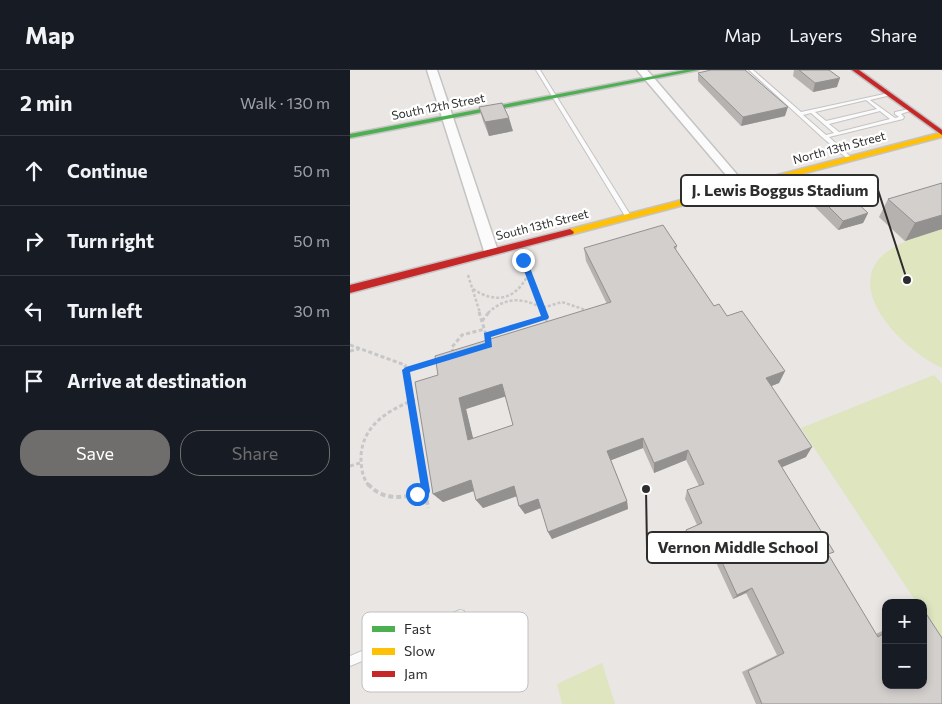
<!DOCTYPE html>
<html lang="en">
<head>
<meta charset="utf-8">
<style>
  :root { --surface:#171b24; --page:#242831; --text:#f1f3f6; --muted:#9ea1a6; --line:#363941; --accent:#6f6e6d }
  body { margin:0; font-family:Commissioner,sans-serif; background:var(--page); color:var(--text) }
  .controls { position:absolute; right:15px; bottom:15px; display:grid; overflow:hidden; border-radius:10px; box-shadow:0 2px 8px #0003 }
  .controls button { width:45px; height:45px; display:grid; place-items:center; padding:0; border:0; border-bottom:1px solid var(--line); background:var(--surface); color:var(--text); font:25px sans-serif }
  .stop { position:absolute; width:15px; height:15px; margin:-11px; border:4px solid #1a73e8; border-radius:50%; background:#fff }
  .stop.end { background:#1a73e8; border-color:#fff; box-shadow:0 1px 5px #0008 }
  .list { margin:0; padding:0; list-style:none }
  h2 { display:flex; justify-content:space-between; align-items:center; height:65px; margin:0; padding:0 20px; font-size:21px }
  h2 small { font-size:16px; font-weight:400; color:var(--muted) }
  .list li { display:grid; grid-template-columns:32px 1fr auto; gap:15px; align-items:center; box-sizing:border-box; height:70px; padding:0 20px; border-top:1px solid var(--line) }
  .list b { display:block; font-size:19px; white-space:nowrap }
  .list em { font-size:16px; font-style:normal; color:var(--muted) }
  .actions { display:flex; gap:10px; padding:15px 20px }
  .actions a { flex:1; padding:11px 0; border:1px solid var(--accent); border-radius:20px; text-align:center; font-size:18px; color:var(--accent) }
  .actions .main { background:var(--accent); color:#fff }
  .icon { flex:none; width:28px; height:28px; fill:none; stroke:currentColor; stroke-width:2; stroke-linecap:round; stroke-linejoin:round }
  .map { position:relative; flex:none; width:592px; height:634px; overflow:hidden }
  header { display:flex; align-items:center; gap:30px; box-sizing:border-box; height:70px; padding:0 25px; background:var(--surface); border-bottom:1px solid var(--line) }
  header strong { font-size:24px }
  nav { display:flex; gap:28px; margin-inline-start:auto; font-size:18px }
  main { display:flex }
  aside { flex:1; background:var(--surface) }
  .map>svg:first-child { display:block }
  .pitch { fill:#dee5bf }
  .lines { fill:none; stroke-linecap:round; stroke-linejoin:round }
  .lane-casing { stroke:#c5c3c4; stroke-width:2 }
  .street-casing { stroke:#c5c3c4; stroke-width:3 }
  .fast-casing { stroke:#c5c3c4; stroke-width:3 }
  .slow-casing { stroke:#c5c3c4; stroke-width:3 }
  .jam-casing { stroke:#c5c3c4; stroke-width:3 }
  .path-far2 { stroke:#c7c7c7; stroke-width:2.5; stroke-dasharray:3 2; stroke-linecap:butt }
  .path-far1 { stroke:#c7c7c7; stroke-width:3; stroke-dasharray:4 2.5; stroke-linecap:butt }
  .path { stroke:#c7c7c7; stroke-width:4; stroke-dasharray:5 3; stroke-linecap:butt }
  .lane { fill:#fcfbfb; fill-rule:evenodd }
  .street { fill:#fcfbfb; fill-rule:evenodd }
  .fast { fill:#4caf50; fill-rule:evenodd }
  .slow { fill:#ffc107; fill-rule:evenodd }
  .jam { fill:#c62828; fill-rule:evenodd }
  .wall { fill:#b5b2b0; fill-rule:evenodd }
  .shaded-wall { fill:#939190 }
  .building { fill:#d2cfcd; stroke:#939190; fill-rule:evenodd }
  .route { fill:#1a73e8 }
  .labels { text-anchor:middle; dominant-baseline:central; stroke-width:4.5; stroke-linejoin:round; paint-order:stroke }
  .far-street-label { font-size:12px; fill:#2d2d2d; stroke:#fff }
  .key { fill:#fff; stroke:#c0c0c0; stroke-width:1 }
  .key-label { font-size:14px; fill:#2d2d2d }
  .leader { fill:none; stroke:#2d2d2d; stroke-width:2 }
  .callout-dot { fill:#2d2d2d; stroke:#fff; stroke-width:2 }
  .callout { fill:#fff; stroke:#2d2d2d; stroke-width:2 }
  .callout-label { font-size:16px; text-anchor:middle; font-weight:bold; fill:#2d2d2d }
</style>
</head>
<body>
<header>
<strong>Map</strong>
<nav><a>Map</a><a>Layers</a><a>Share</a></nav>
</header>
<main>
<aside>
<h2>2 min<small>Walk · 130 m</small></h2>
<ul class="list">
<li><svg class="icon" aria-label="ahead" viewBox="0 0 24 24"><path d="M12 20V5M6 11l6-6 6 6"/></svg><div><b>Continue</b></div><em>50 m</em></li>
<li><svg class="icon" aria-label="right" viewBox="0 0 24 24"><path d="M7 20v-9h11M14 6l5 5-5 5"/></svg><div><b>Turn right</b></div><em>50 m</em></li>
<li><svg class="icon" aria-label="left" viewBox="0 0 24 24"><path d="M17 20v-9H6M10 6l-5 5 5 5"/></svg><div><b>Turn left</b></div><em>30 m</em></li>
<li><svg class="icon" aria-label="arrive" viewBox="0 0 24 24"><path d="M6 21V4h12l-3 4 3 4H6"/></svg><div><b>Arrive at destination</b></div></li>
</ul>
<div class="actions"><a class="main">Save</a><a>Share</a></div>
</aside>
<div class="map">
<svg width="592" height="634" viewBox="0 0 592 634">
  <rect width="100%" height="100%" fill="#eae6e4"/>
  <!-- pitch -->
  <g class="pitch">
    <path d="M592 128V298C546 276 478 203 555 172L529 147Z"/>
    <polygon points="584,305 592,314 592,570 573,542 573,533 567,533 451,358"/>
    <polygon points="252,593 265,634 212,634 207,614"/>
  </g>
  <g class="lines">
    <!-- lane casing -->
    <g class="lane-casing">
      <g id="lane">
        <polygon points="186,0 190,0 281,146 280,147 278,148 275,146"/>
        <path d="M399 0H403L451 42 539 23H541V25L520 30 545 48 549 47 545 44V42L560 39 562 40 551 44 554 47 553 49 479 67 502 88 503 89 500 91 473 68ZM516 30 527 39 476 51 465 42ZM530 41 540 49 489 62 479 54ZM461 43 484 63 476 65 453 45Z"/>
        <polygon points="110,540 114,541 115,545 114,549 0,596 0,586"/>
      </g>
    </g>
    <!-- street casing -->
    <g class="street-casing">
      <g id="street">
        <polygon points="77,0 87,0 148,181 146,184 136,184 134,181"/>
        <polygon points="287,0 297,0 396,115 398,117 396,119 388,119"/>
      </g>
    </g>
    <!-- fast casing -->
    <g class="fast-casing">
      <polygon id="fast" points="335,0 348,0 0,68 0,64"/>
    </g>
    <!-- slow casing -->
    <g class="slow-casing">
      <polygon id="slow" points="589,63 592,63 592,67 220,165 216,162 220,159"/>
    </g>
    <!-- jam casing -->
    <g class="jam-casing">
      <g id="jam">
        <polygon points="502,0 509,0 592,60 592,65"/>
        <polygon points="220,159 224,162 223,164 0,223 0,215"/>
      </g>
    </g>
    <!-- path-far2 -->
    <g class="path-far2">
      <polyline points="173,190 193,243"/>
      <polyline points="118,205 130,243"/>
      <path d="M123 219C146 234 165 230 178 205"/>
      <path d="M138 243C155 227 172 227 192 238L212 232 239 241"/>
    </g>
    <!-- path-far1 -->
    <g class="path-far1">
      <polyline points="129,242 139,274"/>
      <polyline points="193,242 198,255"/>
      <polyline points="132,251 139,242"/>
      <polyline points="137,265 195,247"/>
      <polyline points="0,275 55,295 74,416"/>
      <polyline points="0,281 9,279"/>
      <polyline points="103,283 102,277 112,265 135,259"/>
      <polyline points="56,300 88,290"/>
      <polyline points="0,396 10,393"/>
      <path d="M19 416C12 407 11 397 11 386 13 352 43 338 71 327"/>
    </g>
    <!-- path -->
    <g class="path">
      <path d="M18 414C34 432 55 428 76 421"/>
      <polyline points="74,414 78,438"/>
    </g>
    <!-- lane -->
    <use href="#lane" class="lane"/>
    <!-- street -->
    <use href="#street" class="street"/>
    <!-- fast -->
    <use href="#fast" class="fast"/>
    <!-- slow -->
    <use href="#slow" class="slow"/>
    <!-- jam -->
    <use href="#jam" class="jam"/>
  </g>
  <!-- wall -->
  <g class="wall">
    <polygon points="444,0 479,0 487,17 463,22 443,6"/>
    <polygon points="348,3 435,46 391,56 348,11"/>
    <polygon points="129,37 163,61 139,66 133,51"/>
    <polygon points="592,113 592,159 555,171 529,147 538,129"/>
    <polygon points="465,123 518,143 513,153 488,160 461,133"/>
    <path d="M327 176 326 180 364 236 377 246 435 301 429 313 421 316 456 387 432 397 479 486 526 564 536 559V615L592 634H406L392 602 427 585 396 523 383 529 358 475 341 482 334 468 336 460 347 455 335 429 337 420 349 416 336 390 304 403 293 378 261 390 277 431 278 439 202 469 198 462 191 438 175 444 169 436 167 426 133 438 126 430 124 421 93 432 83 424 88 305 257 234 236 191 234 178ZM155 326 163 355 123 369 116 339Z"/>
  </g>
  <!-- shaded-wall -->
  <g class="shaded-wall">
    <polygon points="490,8 487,17 463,22 465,13"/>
    <polygon points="438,37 435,46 391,56 393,47"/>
    <polygon points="159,48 163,61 139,66 135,52"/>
    <polygon points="518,143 513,153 488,160 493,151"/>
    <polygon points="592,145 592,159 555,171 565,153"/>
    <polygon points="435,301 429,313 412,320 416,308"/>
    <polygon points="152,314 157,326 116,339 126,380 118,370 109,328"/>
    <polygon points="293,368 293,378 259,391 257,381"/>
    <polygon points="462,377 456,387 423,401 428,391"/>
    <polygon points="338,380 336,390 304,403 304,393"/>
    <polygon points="121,410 129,419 93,432 83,424"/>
    <polygon points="164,416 170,425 133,438 126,430"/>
    <polygon points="188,429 193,437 175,444 169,436"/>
    <polygon points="277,431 278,439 202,469 198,462"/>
    <polygon points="361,468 358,475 341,482 343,476"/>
    <polygon points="402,518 396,523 383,529 387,525"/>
  </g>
  <!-- building -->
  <g class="building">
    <polygon points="361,0 395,0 438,37 393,47 348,3"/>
    <polygon points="449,0 479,0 490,8 465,13"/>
    <polygon points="152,33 159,48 135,52 129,37"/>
    <polygon points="592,113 592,145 565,153 538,129"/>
    <polygon points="489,116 518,143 493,151 465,123"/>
    <path d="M313 155 327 176 324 177 364 236 369 234 377 246 392 241 435 301 416 308 462 377 428 391 484 482 478 484 528 567 536 562V615H573V543L575 542 592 568V634H412L398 601 434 583 402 518 387 525 361 468 343 476 336 460 352 453 337 420 354 414 338 380 304 393 293 368 257 381 277 431 198 462 188 429 169 436 164 416 126 430 121 410 83 424 65 312 88 305 85 286 261 232 234 178ZM152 314 163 355 118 370 109 328Z"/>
  </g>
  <!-- route -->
  <polygon class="route" points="173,188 177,190 199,247 198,249 141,267 142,277 60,302 80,421 79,424 67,428 64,427 64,421 71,418 52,300 56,297 135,273 134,263 191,246 170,190"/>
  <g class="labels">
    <!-- far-street labels -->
    <g class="far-street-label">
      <text transform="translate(88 36) rotate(-11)">South 12th Street</text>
      <text transform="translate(489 77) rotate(-15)">North 13th Street</text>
      <text transform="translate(192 154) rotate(-14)">South 13th Street</text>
    </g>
  </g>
  <!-- legend -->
  <rect x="12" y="542" width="166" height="80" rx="8" class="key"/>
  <rect x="22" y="556" width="23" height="6" fill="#4caf50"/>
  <rect x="22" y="578" width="23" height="7" fill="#ffc107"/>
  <rect x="22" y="601" width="23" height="6" fill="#c62828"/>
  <g class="key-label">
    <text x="54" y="564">Fast</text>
    <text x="54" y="586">Slow</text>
    <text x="54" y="609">Jam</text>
  </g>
  <!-- callouts -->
  <path class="leader" d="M557 210L528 120M296 419L297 477"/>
  <g class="callout-dot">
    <circle cx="557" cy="210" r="5"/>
    <circle cx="296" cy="419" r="5"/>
  </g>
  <g class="callout">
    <rect x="331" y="105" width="197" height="31" rx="5"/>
    <rect x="297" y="462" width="181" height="31" rx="5"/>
  </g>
  <g class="callout-label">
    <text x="430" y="126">J. Lewis Boggus Stadium</text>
    <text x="388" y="483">Vernon Middle School</text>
  </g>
</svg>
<div class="controls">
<button>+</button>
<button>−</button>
</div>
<div class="stop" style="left:67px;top:424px"></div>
<div class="stop end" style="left:173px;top:190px"></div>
</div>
</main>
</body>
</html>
